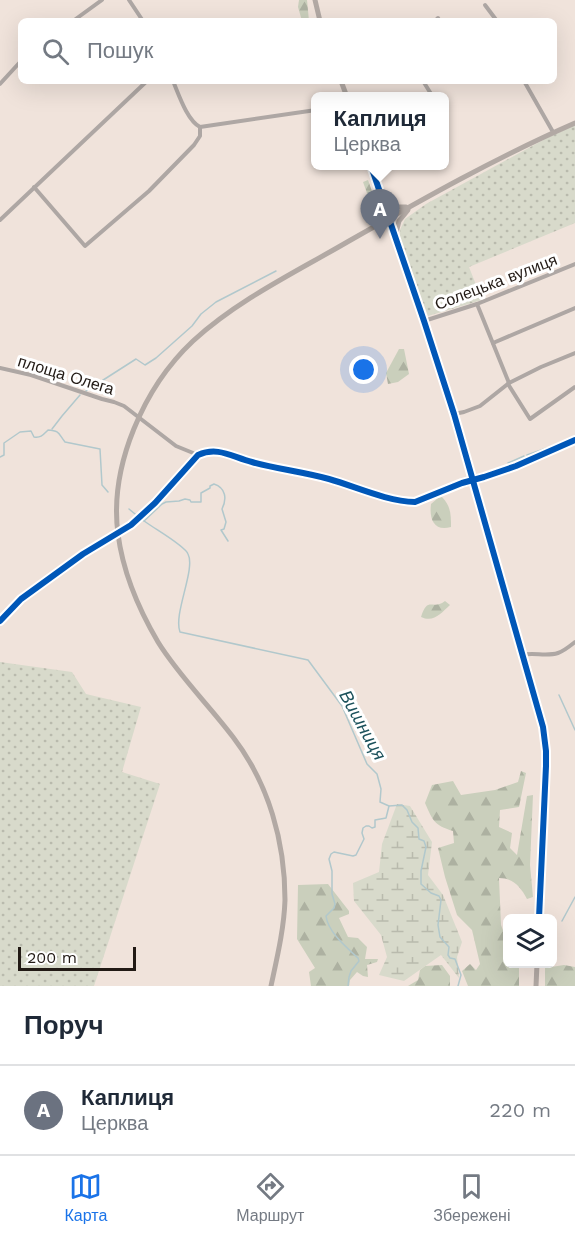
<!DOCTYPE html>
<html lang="uk">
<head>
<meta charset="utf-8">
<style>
  :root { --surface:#fff; --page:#f6f6f7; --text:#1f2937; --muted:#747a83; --line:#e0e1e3; --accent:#1a73e8 }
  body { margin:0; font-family:"Work Sans",sans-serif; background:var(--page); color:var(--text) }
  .controls { position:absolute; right:18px; bottom:18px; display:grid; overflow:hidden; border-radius:9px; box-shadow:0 6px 24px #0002 }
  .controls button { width:54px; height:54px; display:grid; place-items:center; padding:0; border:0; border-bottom:2px solid var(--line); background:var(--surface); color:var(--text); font:30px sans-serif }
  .scale { position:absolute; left:18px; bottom:15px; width:118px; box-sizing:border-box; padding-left:6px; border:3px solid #221a15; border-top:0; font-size:16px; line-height:21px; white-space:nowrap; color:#221a15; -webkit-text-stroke:4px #fff; paint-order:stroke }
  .you { position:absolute; left:364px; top:370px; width:21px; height:21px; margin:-15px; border:4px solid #fff; border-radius:50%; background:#1a73e8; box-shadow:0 0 0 9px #1a73e833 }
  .badge { display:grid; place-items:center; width:39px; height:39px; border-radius:50%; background:var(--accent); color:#fff; font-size:20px; font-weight:700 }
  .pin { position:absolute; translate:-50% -50px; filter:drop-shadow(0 2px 3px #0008) }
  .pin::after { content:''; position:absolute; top:32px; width:21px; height:18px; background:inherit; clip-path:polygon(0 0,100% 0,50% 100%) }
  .popup { position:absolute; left:311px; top:92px; width:138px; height:78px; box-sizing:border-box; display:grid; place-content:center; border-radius:9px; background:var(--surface); filter:drop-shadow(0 2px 4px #0005); font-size:20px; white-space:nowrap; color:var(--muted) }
  .popup b { font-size:22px; color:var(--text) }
  .popup::after { content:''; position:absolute; left:50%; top:100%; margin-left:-12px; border:12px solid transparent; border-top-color:var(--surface) }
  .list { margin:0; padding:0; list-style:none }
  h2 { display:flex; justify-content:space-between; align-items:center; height:78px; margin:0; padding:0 24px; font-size:26px }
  h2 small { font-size:20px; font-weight:400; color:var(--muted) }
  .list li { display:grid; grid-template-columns:39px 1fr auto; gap:18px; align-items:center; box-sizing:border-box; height:90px; padding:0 24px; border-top:2px solid var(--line) }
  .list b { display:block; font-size:22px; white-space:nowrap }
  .list p { margin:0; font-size:20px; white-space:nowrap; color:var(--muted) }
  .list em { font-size:20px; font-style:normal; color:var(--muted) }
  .icon { flex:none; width:33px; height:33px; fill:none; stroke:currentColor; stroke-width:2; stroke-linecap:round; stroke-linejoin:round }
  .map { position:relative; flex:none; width:575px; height:986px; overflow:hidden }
  .search { position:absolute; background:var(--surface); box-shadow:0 6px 24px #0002; left:18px; right:18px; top:18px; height:66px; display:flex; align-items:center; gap:15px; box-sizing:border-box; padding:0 21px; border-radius:9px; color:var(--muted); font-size:22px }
  .sheet { height:168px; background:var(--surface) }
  nav { display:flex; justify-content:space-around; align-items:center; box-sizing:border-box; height:84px; border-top:2px solid var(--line); background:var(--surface); font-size:16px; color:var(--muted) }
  nav a { display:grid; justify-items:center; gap:3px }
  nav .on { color:var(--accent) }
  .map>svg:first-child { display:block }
  .grass { fill:url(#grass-dots) }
  .forest { fill:url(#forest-firs) }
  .wetland { fill:url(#wetland-marsh) }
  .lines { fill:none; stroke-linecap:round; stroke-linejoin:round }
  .stream { stroke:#b1c8cc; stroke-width:1.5 }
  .minor { stroke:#aea7a4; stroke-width:4 }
  .major { stroke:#b2a9a4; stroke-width:5 }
  .cycleway-casing { stroke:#fff; stroke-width:10 }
  .cycleway { stroke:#0057b8; stroke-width:6 }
  .labels { text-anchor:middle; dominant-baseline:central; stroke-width:6; stroke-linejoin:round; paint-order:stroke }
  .street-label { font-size:16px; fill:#221a15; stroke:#fff }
  .water-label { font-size:18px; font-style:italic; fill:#1b515b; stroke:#fff }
</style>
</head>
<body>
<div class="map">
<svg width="575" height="986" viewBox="0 0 575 986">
  <defs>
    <pattern id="grass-dots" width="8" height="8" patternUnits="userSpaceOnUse" patternTransform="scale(1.5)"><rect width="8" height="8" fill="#d8dacb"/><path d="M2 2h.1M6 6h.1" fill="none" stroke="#b9baad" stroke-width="1.8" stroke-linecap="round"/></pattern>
    <pattern id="forest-firs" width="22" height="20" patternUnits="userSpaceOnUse" patternTransform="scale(1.5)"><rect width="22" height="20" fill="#cacfbc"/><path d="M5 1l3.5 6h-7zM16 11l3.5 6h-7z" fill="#adb1a1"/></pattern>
    <pattern id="wetland-marsh" width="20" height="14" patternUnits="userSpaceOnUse" patternTransform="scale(1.5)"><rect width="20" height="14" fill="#d8dacb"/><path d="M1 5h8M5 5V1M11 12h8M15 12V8" fill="none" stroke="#b9baad"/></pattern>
  </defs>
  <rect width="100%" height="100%" fill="#f0e3db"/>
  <!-- grass -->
  <g class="grass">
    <polygon points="575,125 575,223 469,267 482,300 428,316 400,238 400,230 405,219 426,204 545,139"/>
    <polygon points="0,662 72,672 86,694 141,707 122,772 160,784 94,986 0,986"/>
  </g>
  <!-- forest -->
  <g class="forest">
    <polygon points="299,0 307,0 309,21 302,21 298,7"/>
    <polygon points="368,180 382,219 377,221 363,182"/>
    <polygon points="399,349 404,349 409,374 398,382 388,384 386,373"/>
    <path d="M442 497C451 506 451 515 451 527 434 532 429 519 431 504L438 498Z"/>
    <path d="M445 601 450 605C441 613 434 623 421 617 428 595 432 611 445 601Z"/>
    <path d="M521 771 526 773 519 807 500 810 499 827 512 833 510 848 517 855 527 796 533 795 530 865 533 897 527 899C521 887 513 878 499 878L501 925 507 941 508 964H518L519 967V986H468L462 971 470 964 476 970 480 964 472 930 457 915 445 877 438 848 454 843 453 831C434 825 433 821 425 803L432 785 453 781 461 795 495 790 518 782Z"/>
    <polygon points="328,884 349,911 349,914 339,918 348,937 358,938 367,947 365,959 378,959 377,962 367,965 368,977 363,976 357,972 350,980 349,986 311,986 309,972 315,968 297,939 298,885"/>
    <polygon points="442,965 450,976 450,986 408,986 418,980 420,970 425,966"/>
    <polygon points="564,965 575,967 575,986 545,986 545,968"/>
  </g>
  <!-- wetland -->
  <polygon class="wetland" points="397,804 410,806 432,842 428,875 443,895 462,942 457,957 459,978 441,955 404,981 379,975 387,957 381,935 354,901 353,883 379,872 382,844"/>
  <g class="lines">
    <!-- stream -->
    <g class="stream">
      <polyline points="86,391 136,359 145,365 156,358 192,326 201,314 216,302 276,271"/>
      <polyline points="52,429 62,416 80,395"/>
      <polyline points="569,439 575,437"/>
      <polyline points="561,443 567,440"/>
      <polyline points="550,447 558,444"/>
      <polyline points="527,455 547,448"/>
      <path d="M0 457 4 455V443L20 432 31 431 34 437C41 438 43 435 48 430 60 431 58 433 65 442L100 449 102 485 108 492"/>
      <polyline points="508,463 524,456"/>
      <path d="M129 509C135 514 141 519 147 523 155 529 185 546 188 554 196 569 173 614 180 632L308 660 342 706 367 764 377 774 381 789 380 802 389 806 402 805 407 810 412 822 418 828 419 839 424 841 426 847 421 871V884L431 893 439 896 441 900 438 925 440 937 449 947 448 955 450 958 455 959 461 975 458 986"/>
      <path d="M144 521 162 504 166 502 179 501 185 499 190 500 191 502H201V493L210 488V486L214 484C226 488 227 499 222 509L226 522 224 529 221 530 228 541"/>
      <polyline points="559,695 575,730"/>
      <polyline points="562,921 575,897"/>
      <path d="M348 986 349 977 351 971 359 961 358 958C346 947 328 932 326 916L334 908 335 904 332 894V871L329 859 331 854 334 852 353 856 356 855 364 839 362 833 363 828 366 826H369L372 828 375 827V820L386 818 389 806"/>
    </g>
    <!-- minor -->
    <g class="minor">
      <polyline points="129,0 143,21"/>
      <polyline points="485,5 497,21"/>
      <polyline points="73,21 102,0"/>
      <polyline points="435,21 438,18 440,21"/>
      <polyline points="423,81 433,97"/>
      <polyline points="524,81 553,132"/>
      <polyline points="0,84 21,61"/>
      <polyline points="200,127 316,110"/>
      <polyline points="372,170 389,166"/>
      <path d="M34 187 85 246 149 191 194 145 200 136V127C187 120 179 95 173 81"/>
      <polyline points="0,220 147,81"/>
      <polyline points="477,304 509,383"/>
      <polyline points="424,321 477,304 575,264"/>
      <polyline points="493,343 575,308"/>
      <polyline points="0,368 31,375 102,399 114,402 124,406 176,446 198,455"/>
      <polyline points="508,384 530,419 575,387"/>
      <polyline points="454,414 464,412 480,406 509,383 541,367 575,353"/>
      <path d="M0 621 21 599 83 554 131 525 155 503 198 455C218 446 232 457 252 462 277 469 304 472 329 479 357 487 386 501 415 502L462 483 484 477 516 466 575 440"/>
      <path d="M522 655C534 652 546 657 558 653 564 651 570 646 575 642"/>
    </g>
    <!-- major -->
    <g class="major">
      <polyline points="315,0 320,21"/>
      <polyline points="341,81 347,97"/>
      <polyline points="371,166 424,321 454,414 543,727 546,751 546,766 539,918"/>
      <polyline points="385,201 392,207 406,207"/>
      <polyline points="396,233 399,221 408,210"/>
      <path d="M271 986C277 958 284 929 285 900 285 842 269 784 233 737 209 705 179 676 158 642 138 608 123 573 118 534 109 466 144 387 193 341 239 299 296 272 349 241 423 199 497 157 575 123"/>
      <polyline points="536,986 537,964"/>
    </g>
    <!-- cycleway casing -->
    <g class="cycleway-casing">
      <g id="cycleway">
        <polyline points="371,166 424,321 454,414 543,727 546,751 546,766 539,918"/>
        <path d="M0 621 21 599 83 554 131 525 155 503 198 455C218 446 232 457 252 462 277 469 304 472 329 479 357 487 386 501 415 502L462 483 484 477 516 466 575 440"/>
      </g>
    </g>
    <!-- cycleway -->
    <use href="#cycleway" class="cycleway"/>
  </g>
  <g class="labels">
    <!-- street labels -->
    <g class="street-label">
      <text transform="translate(496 282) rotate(-21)">Солецька вулиця</text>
      <text transform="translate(66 375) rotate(17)">площа Олега</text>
    </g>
    <!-- water labels -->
    <g class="water-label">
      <text transform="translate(363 725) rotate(61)">Вишниця</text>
    </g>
  </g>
</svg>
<div class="controls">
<button><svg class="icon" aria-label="layers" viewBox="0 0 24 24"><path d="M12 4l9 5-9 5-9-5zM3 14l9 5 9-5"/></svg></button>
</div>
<div class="scale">200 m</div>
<div class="you"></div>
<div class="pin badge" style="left:380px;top:239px;background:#6b7280">A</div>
<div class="popup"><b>Каплиця</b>Церква</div>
<div class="search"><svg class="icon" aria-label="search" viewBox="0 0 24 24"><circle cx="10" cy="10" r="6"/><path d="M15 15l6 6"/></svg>Пошук</div>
</div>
<section class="sheet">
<h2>Поруч<small></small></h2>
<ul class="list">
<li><span class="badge" style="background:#6b7280">A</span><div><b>Каплиця</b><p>Церква</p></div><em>220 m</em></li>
</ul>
</section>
<nav>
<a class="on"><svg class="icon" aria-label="map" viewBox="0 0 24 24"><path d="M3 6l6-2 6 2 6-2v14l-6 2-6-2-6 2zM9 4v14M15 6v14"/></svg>Карта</a>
<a><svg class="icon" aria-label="directions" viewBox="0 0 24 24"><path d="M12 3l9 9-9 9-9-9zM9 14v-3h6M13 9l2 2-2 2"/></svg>Маршрут</a>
<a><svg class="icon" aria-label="saved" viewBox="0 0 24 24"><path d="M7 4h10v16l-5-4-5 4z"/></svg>Збережені</a>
</nav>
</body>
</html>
